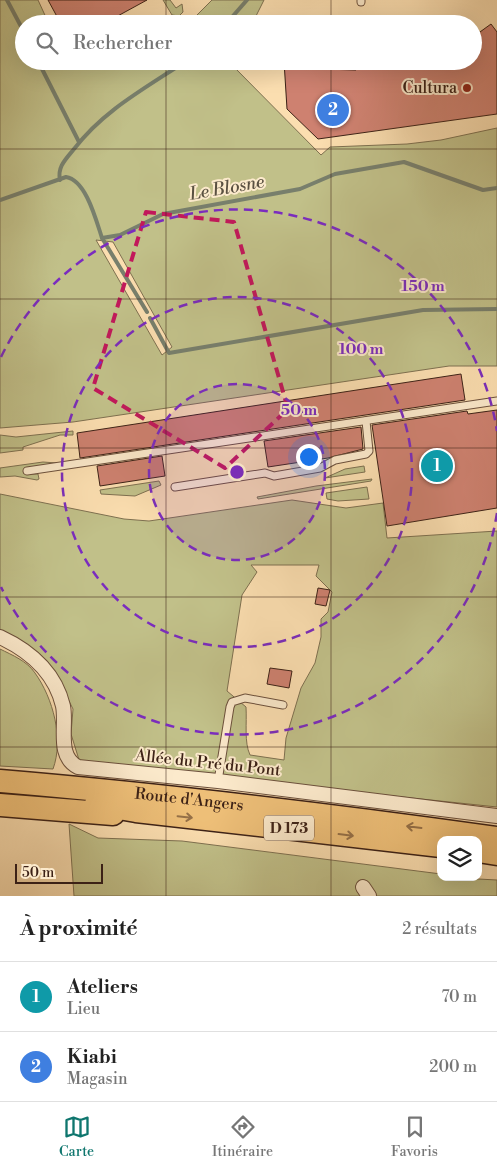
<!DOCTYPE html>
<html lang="fr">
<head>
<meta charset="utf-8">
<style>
  :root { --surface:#fff; --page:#f2f2f2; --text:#222; --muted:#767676; --line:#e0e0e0; --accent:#0f766e }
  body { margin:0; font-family:"Libre Bodoni",serif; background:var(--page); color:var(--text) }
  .controls { position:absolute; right:15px; bottom:15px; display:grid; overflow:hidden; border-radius:10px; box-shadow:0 5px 20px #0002 }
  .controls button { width:45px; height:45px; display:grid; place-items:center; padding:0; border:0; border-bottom:1px solid var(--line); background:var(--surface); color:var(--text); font:25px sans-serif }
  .scale { position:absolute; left:15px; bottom:12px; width:88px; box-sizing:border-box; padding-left:5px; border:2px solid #3c2116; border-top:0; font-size:14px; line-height:18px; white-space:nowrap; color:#3c2116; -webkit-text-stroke:4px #fceacc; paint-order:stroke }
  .you { position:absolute; left:308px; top:456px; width:18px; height:18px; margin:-12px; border:4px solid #fff; border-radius:50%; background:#1a73e8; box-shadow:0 0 0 8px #1a73e833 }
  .badge { display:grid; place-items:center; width:32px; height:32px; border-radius:50%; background:var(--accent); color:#fff; font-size:16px; font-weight:700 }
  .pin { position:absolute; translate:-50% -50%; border:2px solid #fff; box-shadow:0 1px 5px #0006 }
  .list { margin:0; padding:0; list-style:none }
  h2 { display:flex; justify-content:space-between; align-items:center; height:65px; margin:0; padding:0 20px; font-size:21px }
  h2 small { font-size:16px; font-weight:400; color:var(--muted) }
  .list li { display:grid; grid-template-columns:32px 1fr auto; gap:15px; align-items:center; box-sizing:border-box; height:70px; padding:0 20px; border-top:1px solid var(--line) }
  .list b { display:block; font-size:19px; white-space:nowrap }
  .list p { margin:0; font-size:16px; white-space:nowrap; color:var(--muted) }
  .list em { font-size:16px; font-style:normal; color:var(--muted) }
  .icon { flex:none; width:28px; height:28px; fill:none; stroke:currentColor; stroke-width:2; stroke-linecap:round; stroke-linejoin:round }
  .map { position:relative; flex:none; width:497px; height:896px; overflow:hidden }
  .search { position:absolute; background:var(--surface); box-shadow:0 5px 20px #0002; left:15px; right:15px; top:15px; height:55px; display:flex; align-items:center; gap:12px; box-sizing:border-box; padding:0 18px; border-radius:28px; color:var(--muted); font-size:19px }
  .sheet { height:205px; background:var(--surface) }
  nav { display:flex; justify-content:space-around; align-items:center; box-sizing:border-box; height:70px; border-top:1px solid var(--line); background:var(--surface); font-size:14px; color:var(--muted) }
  nav a { display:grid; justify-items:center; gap:2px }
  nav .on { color:var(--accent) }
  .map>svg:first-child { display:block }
  .green { fill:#c1c089; stroke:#7e7050; fill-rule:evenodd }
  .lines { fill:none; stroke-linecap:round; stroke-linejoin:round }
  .stream { stroke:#787f6c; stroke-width:4 }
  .building { fill:#ce8170; stroke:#3c2116 }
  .service-casing { stroke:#6c503c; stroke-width:9 }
  .minor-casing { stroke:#6c503c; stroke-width:16 }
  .trunk-casing { stroke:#3c2116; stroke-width:25 }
  .service { stroke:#fceacc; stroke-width:7 }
  .minor { stroke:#fceacc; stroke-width:14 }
  .trunk { stroke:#eebf78; stroke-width:22 }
  .oneway { stroke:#957047 }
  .marked { fill:none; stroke:#c2185b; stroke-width:4; stroke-dasharray:10 6; stroke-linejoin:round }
  .grid { fill:none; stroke:#3c2116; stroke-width:1; stroke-opacity:0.55 }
  .ring { fill:none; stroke:#7b2cbf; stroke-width:2.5; stroke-dasharray:9 6 }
  .poi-dot { fill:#8f2418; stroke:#fceacc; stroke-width:2 }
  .labels { text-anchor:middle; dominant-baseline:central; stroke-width:4; stroke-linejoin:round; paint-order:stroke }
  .shield { fill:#fceacc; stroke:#765d4d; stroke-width:1 }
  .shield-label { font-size:15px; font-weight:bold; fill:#3c2116 }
  .poi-label { font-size:16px; fill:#3c2116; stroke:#fceacc; text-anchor:end }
  .street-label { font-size:16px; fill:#3c2116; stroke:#fceacc }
  .water-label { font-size:18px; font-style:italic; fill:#5a5041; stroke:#fceacc }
  .centre { fill:#7b2cbf; stroke:#fceacc; stroke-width:2.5 }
  .ring-label { font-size:15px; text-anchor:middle; font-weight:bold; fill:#7b2cbf; stroke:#fceacc; stroke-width:4; stroke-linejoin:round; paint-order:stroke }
</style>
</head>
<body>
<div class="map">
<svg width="497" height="896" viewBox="0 0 497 896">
  <rect width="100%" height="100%" fill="#fbdeb0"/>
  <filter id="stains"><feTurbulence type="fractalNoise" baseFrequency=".004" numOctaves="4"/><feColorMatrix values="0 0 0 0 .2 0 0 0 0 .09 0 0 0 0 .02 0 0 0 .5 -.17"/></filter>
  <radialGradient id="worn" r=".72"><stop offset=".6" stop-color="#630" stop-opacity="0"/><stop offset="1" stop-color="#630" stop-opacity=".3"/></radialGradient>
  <!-- green -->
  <g class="green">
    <path d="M0 0H38L49 24H24V61H232L231 64 321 155 330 147 407 144 441 140 497 128V366H449L73 422 0 428ZM96 240 113 242 172 347 162 355Z"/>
    <polygon points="163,0 170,0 176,8 182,4 183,12 179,16 172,15"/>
    <polygon points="212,0 264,0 252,24 188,24"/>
    <polygon points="73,431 73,435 60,435 23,447 23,450 0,453 0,435 16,437"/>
    <polygon points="43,462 57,463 27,469 28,474 38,474 39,479 37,480 15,476 0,477 0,468"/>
    <polygon points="364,466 365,472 325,478 345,469"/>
    <polygon points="372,479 371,481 258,499 257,497 316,486"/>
    <polygon points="159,481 161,485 135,496 101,494 100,490"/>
    <polygon points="367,487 369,499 338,501 327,499 326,493"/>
    <path d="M0 494 124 519 149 521 292 500 346 508 383 503 387 538 497 531V807L80 763 71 734 73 709 61 685 0 633ZM251 565H319L316 576 332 592 328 612 321 619V637L315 663 301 688 286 738 284 760 250 755C244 742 247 723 246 707L227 691 242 595 257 572Z"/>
    <path d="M0 649C12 655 27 661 35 673 53 698 64 739 53 769L0 766Z"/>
    <polygon points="69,824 98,838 182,841 441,874 441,877 497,880 497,896 74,896"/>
  </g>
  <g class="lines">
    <!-- stream -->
    <g class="stream">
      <polyline points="7,0 24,32"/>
      <polyline points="226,24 247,0"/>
      <polyline points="38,61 79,142"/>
      <path d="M60 180C57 167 66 159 74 149 104 110 144 89 186 61"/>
      <path d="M0 200 66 177C86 180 96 220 102 238L120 235 163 214 300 189 335 174 404 162 483 190 497 188"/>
      <polyline points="102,238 147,312"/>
      <polyline points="150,318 169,353 423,310 497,309"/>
    </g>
  </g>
  <!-- building -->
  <g class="building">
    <polygon points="48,0 147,0 103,24 61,24"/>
    <polygon points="491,24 497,32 497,114 318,139 287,109 284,61 296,61 322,69 356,70 356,61 370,61 372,69 417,61 473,61 473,37"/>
    <polygon points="461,374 465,400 80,458 77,433"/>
    <polygon points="497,410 497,508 387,526 372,425 467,411 468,414"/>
    <polygon points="361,427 363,449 328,458 268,467 264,441"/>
    <polygon points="162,456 165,476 100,486 97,466"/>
    <polygon points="318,588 330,590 326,606 315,604"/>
    <polygon points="270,668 292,671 289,688 267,684"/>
  </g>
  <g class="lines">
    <!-- service casing -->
    <g class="service-casing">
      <g id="service">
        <polyline points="361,0 361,2"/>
        <polyline points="27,471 497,401"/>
        <polyline points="175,487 265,473 274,476 320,468 335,460 366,454 369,451 366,421"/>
        <polyline points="218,781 230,707 232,702 245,698 283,705"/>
      </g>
    </g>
    <!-- minor casing -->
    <g class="minor-casing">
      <g id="minor">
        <path d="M0 637C30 651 55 672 63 706 67 726 56 756 78 767L218 781 497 816"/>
        <polyline points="363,887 369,896"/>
      </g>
    </g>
    <!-- trunk casing -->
    <g class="trunk-casing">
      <g id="trunk">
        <path id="s1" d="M0 781C166 795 332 815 497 838"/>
        <polyline points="96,804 136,811 441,846"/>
        <polyline points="0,805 113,814"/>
        <polyline points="478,851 497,854"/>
      </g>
    </g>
    <!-- service -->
    <use href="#service" class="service"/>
    <!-- minor -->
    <use href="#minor" class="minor"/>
    <!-- trunk -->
    <use href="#trunk" class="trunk"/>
  </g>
  <!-- one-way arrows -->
  <defs><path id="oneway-shaft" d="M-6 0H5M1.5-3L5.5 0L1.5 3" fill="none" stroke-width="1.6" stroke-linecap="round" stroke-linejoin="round" transform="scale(1.25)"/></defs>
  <g class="oneway">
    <use href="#oneway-shaft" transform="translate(185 817) rotate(6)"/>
    <use href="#oneway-shaft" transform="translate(414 827) rotate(-173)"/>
    <use href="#oneway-shaft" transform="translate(346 835) rotate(7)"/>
  </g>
  <!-- marked area -->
  <path class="marked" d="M146 212 234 222 288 409 225 468 93 388Z"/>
  <!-- grid -->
  <path class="grid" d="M166 0V24M331 0V24M166 61V896M331 61V896M0 149H497M0 299H497M0 448H497M0 597H497M0 747H497"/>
  <!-- distance rings -->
  <circle cx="237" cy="472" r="88" fill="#7b2cbf" fill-opacity=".12"/>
  <g class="ring">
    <circle cx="237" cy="472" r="88"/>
    <circle cx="237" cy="472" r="175"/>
    <path d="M497 513A263 263 0 0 1 1 587M1 357A263 263 0 0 1 497 431"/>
  </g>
  <!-- markers -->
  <circle class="poi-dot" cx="467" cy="88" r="5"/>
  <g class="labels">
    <!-- shield labels -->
    <rect class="shield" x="264" y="815.5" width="50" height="25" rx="4"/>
    <g class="shield-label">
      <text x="289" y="828">D 173</text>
    </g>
    <!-- poi labels -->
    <g class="poi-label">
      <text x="457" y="88">Cultura</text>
    </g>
    <!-- street labels -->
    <g class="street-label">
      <text transform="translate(208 763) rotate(6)">Allée du Pré du Pont</text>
      <text stroke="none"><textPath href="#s1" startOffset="190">Route d'Angers</textPath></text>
    </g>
    <!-- water labels -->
    <g class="water-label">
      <text transform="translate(227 188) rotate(-10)">Le Blosne</text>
    </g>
  </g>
  <circle cx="237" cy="472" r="8" class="centre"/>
  <g class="ring-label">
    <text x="423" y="291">150 m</text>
    <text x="361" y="354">100 m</text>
    <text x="299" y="415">50 m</text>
  </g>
  <rect width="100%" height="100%" filter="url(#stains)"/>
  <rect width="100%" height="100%" fill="url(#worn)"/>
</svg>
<div class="controls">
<button><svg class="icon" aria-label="layers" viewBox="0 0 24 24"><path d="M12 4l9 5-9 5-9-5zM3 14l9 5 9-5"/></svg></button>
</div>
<div class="scale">50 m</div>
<div class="you"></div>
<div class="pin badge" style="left:437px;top:466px;background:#0f9aa8">1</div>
<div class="pin badge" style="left:333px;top:110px;background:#3f7fe0">2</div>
<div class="search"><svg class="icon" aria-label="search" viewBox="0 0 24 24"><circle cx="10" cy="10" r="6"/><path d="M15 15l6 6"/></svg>Rechercher</div>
</div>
<section class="sheet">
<h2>À proximité<small>2 résultats</small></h2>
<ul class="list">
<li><span class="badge" style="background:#0f9aa8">1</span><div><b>Ateliers</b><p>Lieu</p></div><em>70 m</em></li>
<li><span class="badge" style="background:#3f7fe0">2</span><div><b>Kiabi</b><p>Magasin</p></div><em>200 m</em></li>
</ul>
</section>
<nav>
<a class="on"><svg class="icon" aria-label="map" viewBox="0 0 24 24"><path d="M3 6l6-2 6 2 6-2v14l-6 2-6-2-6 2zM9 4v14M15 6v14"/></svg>Carte</a>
<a><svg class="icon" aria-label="directions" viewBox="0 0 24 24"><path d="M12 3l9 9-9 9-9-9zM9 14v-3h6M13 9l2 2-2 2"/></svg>Itinéraire</a>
<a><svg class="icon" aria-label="saved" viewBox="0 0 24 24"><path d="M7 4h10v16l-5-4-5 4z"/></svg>Favoris</a>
</nav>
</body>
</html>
